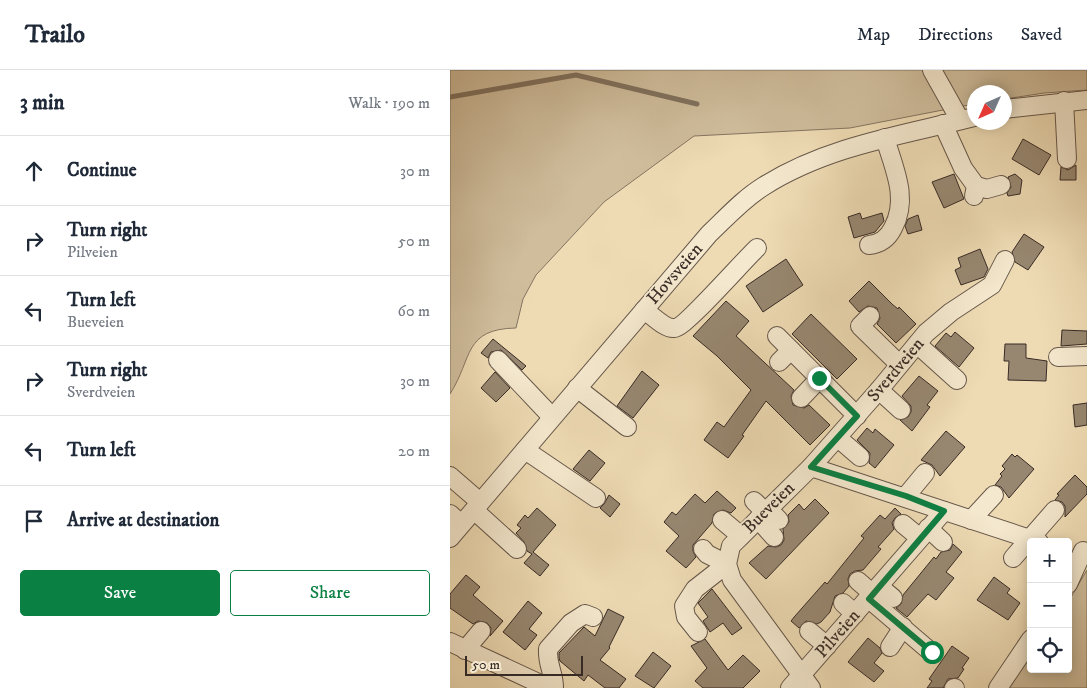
<!DOCTYPE html>
<html lang="en">
<head>
<meta charset="utf-8">
<style>
  :root { --surface:#fff; --page:#f2f2f3; --text:#1f2937; --muted:#747a83; --line:#e0e1e3; --accent:#0b8043 }
  body { margin:0; font-family:"IM FELL DW Pica",serif; background:var(--page); color:var(--text) }
  .controls { position:absolute; right:15px; bottom:15px; display:grid; overflow:hidden; border-radius:5px; box-shadow:0 2px 12px #0003 }
  .controls button { width:45px; height:45px; display:grid; place-items:center; padding:0; border:0; border-bottom:1px solid var(--line); background:var(--surface); color:var(--text); font:25px sans-serif }
  .compass { position:absolute; left:517px; top:15px; width:45px; height:45px; border-radius:50%; background:var(--surface); box-shadow:0 2px 12px #0003; rotate:225deg }
  .scale { position:absolute; left:15px; bottom:12px; width:118px; box-sizing:border-box; padding-left:5px; border:2px solid #382b26; border-top:0; font-size:14px; line-height:18px; white-space:nowrap; color:#382b26; -webkit-text-stroke:4px #f4e8ce; paint-order:stroke }
  .stop { position:absolute; width:15px; height:15px; margin:-11px; border:4px solid #0b8043; border-radius:50%; background:#fff }
  .stop.end { background:#0b8043; border-color:#fff; box-shadow:0 1px 5px #0008 }
  .list { margin:0; padding:0; list-style:none }
  h2 { display:flex; justify-content:space-between; align-items:center; height:65px; margin:0; padding:0 20px; font-size:21px }
  h2 small { font-size:16px; font-weight:400; color:var(--muted) }
  .list li { display:grid; grid-template-columns:32px 1fr auto; gap:15px; align-items:center; box-sizing:border-box; height:70px; padding:0 20px; border-top:1px solid var(--line) }
  .list b { display:block; font-size:19px; white-space:nowrap }
  .list p { margin:0; font-size:16px; white-space:nowrap; color:var(--muted) }
  .list em { font-size:16px; font-style:normal; color:var(--muted) }
  .actions { display:flex; gap:10px; padding:15px 20px }
  .actions a { flex:1; padding:11px 0; border:1px solid var(--accent); border-radius:5px; text-align:center; font-size:18px; color:var(--accent) }
  .actions .main { background:var(--accent); color:#fff }
  .icon { flex:none; width:28px; height:28px; fill:none; stroke:currentColor; stroke-width:2; stroke-linecap:round; stroke-linejoin:round }
  .map { position:relative; flex:none; width:637px; height:618px; overflow:hidden }
  header { display:flex; align-items:center; gap:30px; box-sizing:border-box; height:70px; padding:0 25px; background:var(--surface); border-bottom:1px solid var(--line) }
  header strong { font-size:24px }
  nav { display:flex; gap:28px; margin-inline-start:auto; font-size:18px }
  main { display:flex }
  aside { flex:1; background:var(--surface) }
  .map>svg:first-child { display:block }
  .green { fill:#cfbd9c; stroke:#847461 }
  .lines { fill:none; stroke-linecap:round; stroke-linejoin:round }
  .stream { stroke:#80715e; stroke-width:5 }
  .building { fill:#978770; stroke:#382b26 }
  .minor-casing { stroke:#66574a; stroke-width:20 }
  .minor { stroke:#f4e8ce; stroke-width:18 }
  .route { stroke:#0b8043; stroke-width:6 }
  .labels { text-anchor:middle; dominant-baseline:central; stroke-width:4; stroke-linejoin:round; paint-order:stroke }
  .street-label { font-size:18px; fill:#382b26; stroke:#f4e8ce }
</style>
</head>
<body>
<header>
<strong>Trailo</strong>
<nav><a>Map</a><a>Directions</a><a>Saved</a></nav>
</header>
<main>
<aside>
<h2>3 min<small>Walk · 190 m</small></h2>
<ul class="list">
<li><svg class="icon" aria-label="ahead" viewBox="0 0 24 24"><path d="M12 20V5M6 11l6-6 6 6"/></svg><div><b>Continue</b></div><em>30 m</em></li>
<li><svg class="icon" aria-label="right" viewBox="0 0 24 24"><path d="M7 20v-9h11M14 6l5 5-5 5"/></svg><div><b>Turn right</b><p>Pilveien</p></div><em>50 m</em></li>
<li><svg class="icon" aria-label="left" viewBox="0 0 24 24"><path d="M17 20v-9H6M10 6l-5 5 5 5"/></svg><div><b>Turn left</b><p>Bueveien</p></div><em>60 m</em></li>
<li><svg class="icon" aria-label="right" viewBox="0 0 24 24"><path d="M7 20v-9h11M14 6l5 5-5 5"/></svg><div><b>Turn right</b><p>Sverdveien</p></div><em>30 m</em></li>
<li><svg class="icon" aria-label="left" viewBox="0 0 24 24"><path d="M17 20v-9H6M10 6l-5 5 5 5"/></svg><div><b>Turn left</b></div><em>20 m</em></li>
<li><svg class="icon" aria-label="arrive" viewBox="0 0 24 24"><path d="M6 21V4h12l-3 4 3 4H6"/></svg><div><b>Arrive at destination</b></div></li>
</ul>
<div class="actions"><a class="main">Save</a><a>Share</a></div>
</aside>
<div class="map">
<svg width="637" height="618" viewBox="0 0 637 618">
  <rect width="100%" height="100%" fill="#eedbb4"/>
  <filter id="stains"><feTurbulence type="fractalNoise" baseFrequency=".004" numOctaves="4"/><feColorMatrix values="0 0 0 0 .2 0 0 0 0 .09 0 0 0 0 .02 0 0 0 .5 -.17"/></filter>
  <radialGradient id="worn" r=".72"><stop offset=".6" stop-color="#630" stop-opacity="0"/><stop offset="1" stop-color="#630" stop-opacity=".3"/></radialGradient>
  <!-- green -->
  <g class="green">
    <path d="M0 0H637V20L594 23 555 29 554 22H524V34L400 58 244 66 154 132 86 205 73 229 66 258C13 259 23 288 0 324Z"/>
    <polygon points="637,500 637,618 556,618 581,584 581,599 618,599 618,532"/>
  </g>
  <g class="lines">
    <!-- stream -->
    <polyline class="stream" points="0,27 126,5 247,34"/>
  </g>
  <!-- building -->
  <g class="building">
    <polygon points="573,69 601,85 589,105 562,89"/>
    <polygon points="626,95 626,110 610,110 611,97 618,100"/>
    <polygon points="504,104 514,129 494,138 482,112"/>
    <polygon points="565,104 572,110 570,124 558,126 557,123 561,117 558,107"/>
    <polygon points="410,143 412,149 432,143 434,151 425,162 404,168 398,147"/>
    <polygon points="468,145 472,160 458,164 455,156 458,149"/>
    <polygon points="574,164 594,177 578,200 565,192 562,182"/>
    <polygon points="530,179 538,199 534,207 511,215 505,200 511,197 508,188"/>
    <polygon points="336,189 353,215 313,242 296,216"/>
    <polygon points="419,211 442,234 448,239 449,237 466,254 446,273 427,254 430,248 427,238 418,236 409,242 399,231"/>
    <polygon points="276,231 299,251 286,266 344,320 341,326 343,335 354,338 359,335 380,355 360,375 316,331 292,365 294,366 278,388 254,370 267,352 274,357 301,320 267,286 243,266"/>
    <polygon points="361,244 407,289 387,309 342,264"/>
    <polygon points="612,260 637,261 637,274 611,276"/>
    <polygon points="505,262 524,278 509,297 485,276 496,263 501,267"/>
    <polygon points="43,269 76,296 72,300 51,280 41,282 38,288 31,283"/>
    <polygon points="555,274 576,274 576,288 597,291 596,311 558,310 559,291 554,291"/>
    <polygon points="192,301 209,315 183,348 167,336"/>
    <polygon points="45,302 60,318 46,332 31,318"/>
    <polygon points="469,306 488,321 477,335 480,337 462,361 450,350 458,347 461,342 461,336 452,326"/>
    <polygon points="637,333 637,355 625,357 623,335"/>
    <polygon points="417,358 423,363 425,359 444,375 425,398 419,393 420,383 407,370"/>
    <polygon points="496,361 515,377 490,406 482,395 471,390"/>
    <polygon points="139,380 155,393 140,411 123,399"/>
    <polygon points="562,384 565,387 567,385 584,399 559,428 551,417 545,415 552,406 550,404 555,399 552,396"/>
    <polygon points="625,405 637,417 637,424 615,447 615,436 612,432 605,430 609,425 607,424"/>
    <polygon points="267,421 286,438 281,443 273,440 264,444 262,453 243,475 243,481 246,487 236,498 216,481 229,466 214,452 222,442 226,445 245,424 255,433"/>
    <polygon points="159,425 170,434 160,447 150,438 154,434"/>
    <polygon points="365,429 379,443 316,509 299,493 318,476 326,477 331,475 334,470 333,459 339,452 338,445 349,434 354,440"/>
    <polygon points="87,438 106,455 83,482 99,495 90,506 74,493 82,484 77,481 74,472 66,463 71,458 67,455 75,445 78,448"/>
    <polygon points="445,438 451,444 445,448 442,453 444,459 428,477 431,479 413,500 405,501 400,504 398,509 399,516 393,523 385,526 380,542 371,552 367,554 356,551 349,558 341,551 345,546 375,512 377,514 414,468 411,466 430,445 435,449"/>
    <polygon points="503,474 512,482 496,502 504,508 486,530 478,524 457,547 446,538 451,534 453,525 484,487 486,489 491,482 500,480"/>
    <polygon points="16,505 30,517 23,525 53,551 40,566 41,558 37,553 28,551 23,554 0,538 0,524"/>
    <polygon points="544,507 560,519 557,523 570,533 558,550 527,530"/>
    <polygon points="262,519 292,558 282,565 273,553 260,562 253,551 258,547 248,533"/>
    <polygon points="78,531 92,543 79,559 87,565 75,580 53,562"/>
    <polygon points="158,539 174,547 159,577 160,578 150,590 176,609 169,618 155,618 138,605 134,611 110,591 109,588 109,583 134,557 145,566"/>
    <polygon points="418,568 430,578 432,583 424,593 434,601 424,612 398,592"/>
    <polygon points="255,569 278,600 293,585 310,601 293,618 253,618 245,611 257,598 241,576"/>
    <polygon points="502,576 519,588 512,598 514,599 508,608 498,609 493,618 477,618 482,611 479,609"/>
    <polygon points="203,582 221,596 204,618 185,606"/>
  </g>
  <g class="lines">
    <!-- minor casing -->
    <g class="minor-casing">
      <g id="minor">
        <polyline points="482,0 510,50"/>
        <polyline points="614,31 617,89"/>
        <polyline points="554,39 637,30"/>
        <polyline points="493,54 513,98 526,116 524,126"/>
        <polyline points="526,116 537,119 551,115"/>
        <path d="M419 175C430 174 438 168 443 158 459 128 444 99 435 68"/>
        <path d="M194 240C202 245 215 259 224 258 235 258 293 191 307 178"/>
        <polyline points="420,246 410,256 449,294"/>
        <polyline points="327,266 407,346"/>
        <polyline points="467,274 507,310"/>
        <polyline points="608,287 637,286"/>
        <polyline points="48,290 102,347"/>
        <polyline points="329,292 341,280"/>
        <polyline points="127,318 177,357"/>
        <polyline points="429,320 451,340"/>
        <polyline points="351,328 369,309"/>
        <polyline points="388,368 410,387"/>
        <polyline points="75,380 146,428"/>
        <polyline points="361,397 429,320 476,263 501,242 542,215 555,190"/>
        <polyline points="0,406 30,432"/>
        <polyline points="456,426 475,403"/>
        <polyline points="304,431 315,442"/>
        <polyline points="318,439 329,450"/>
        <polyline points="24,440 67,479"/>
        <polyline points="0,444 11,454"/>
        <polyline points="308,449 324,467"/>
        <polyline points="272,450 291,466"/>
        <polyline points="521,450 544,425"/>
        <polyline points="453,454 470,468"/>
        <polyline points="478,458 493,472"/>
        <path d="M0 468 259 164C277 147 293 129 314 116 377 76 453 65 524 47"/>
        <polyline points="563,488 605,440"/>
        <polyline points="408,511 423,524"/>
        <polyline points="618,514 633,481"/>
        <polyline points="430,517 443,528"/>
        <polyline points="419,529 481,582"/>
        <polyline points="393,533 405,544"/>
        <polyline points="359,561 377,576"/>
        <polyline points="248,562 236,547 234,536 245,519 277,494 257,484 253,479"/>
        <polyline points="0,572 99,618"/>
        <polyline points="440,577 453,557"/>
        <polyline points="15,580 31,561"/>
        <path d="M104 618C104 601 97 596 98 579L121 553 135 544 143 547"/>
        <polyline points="340,618 494,441"/>
        <polyline points="361,618 282,510 277,494 281,476 361,397 589,472"/>
        <polyline points="504,618 505,618"/>
        <polyline points="548,618 581,569"/>
      </g>
    </g>
    <!-- minor -->
    <use href="#minor" class="minor"/>
  </g>
  <g class="lines">
    <!-- route -->
    <polyline class="route" points="369,308 407,346 361,397 456,426 494,441 419,529 482,582"/>
  </g>
  <g class="labels">
    <!-- street labels -->
    <g class="street-label">
      <text transform="translate(225 204) rotate(-49)">Hovsveien</text>
      <text transform="translate(446 300) rotate(-50)">Sverdveien</text>
      <text transform="translate(319 438) rotate(-45)">Bueveien</text>
      <text transform="translate(388 564) rotate(-49)">Pilveien</text>
    </g>
  </g>
  <rect width="100%" height="100%" filter="url(#stains)"/>
  <rect width="100%" height="100%" fill="url(#worn)"/>
</svg>
<div class="controls">
<button>+</button>
<button>−</button>
<button><svg class="icon" aria-label="locate" viewBox="0 0 24 24"><circle cx="12" cy="12" r="6"/><path d="M12 2v4M12 18v4M2 12h4M18 12h4"/></svg></button>
</div>
<svg class="compass" viewBox="-18 -18 36 36"><path d="M0-13l5 13h-10z" fill="#e53935"/><path d="M0 13l5-13h-10z" fill="#747a83"/></svg>
<div class="scale">50 m</div>
<div class="stop" style="left:482px;top:582px"></div>
<div class="stop end" style="left:369px;top:308px"></div>
</div>
</main>
</body>
</html>
